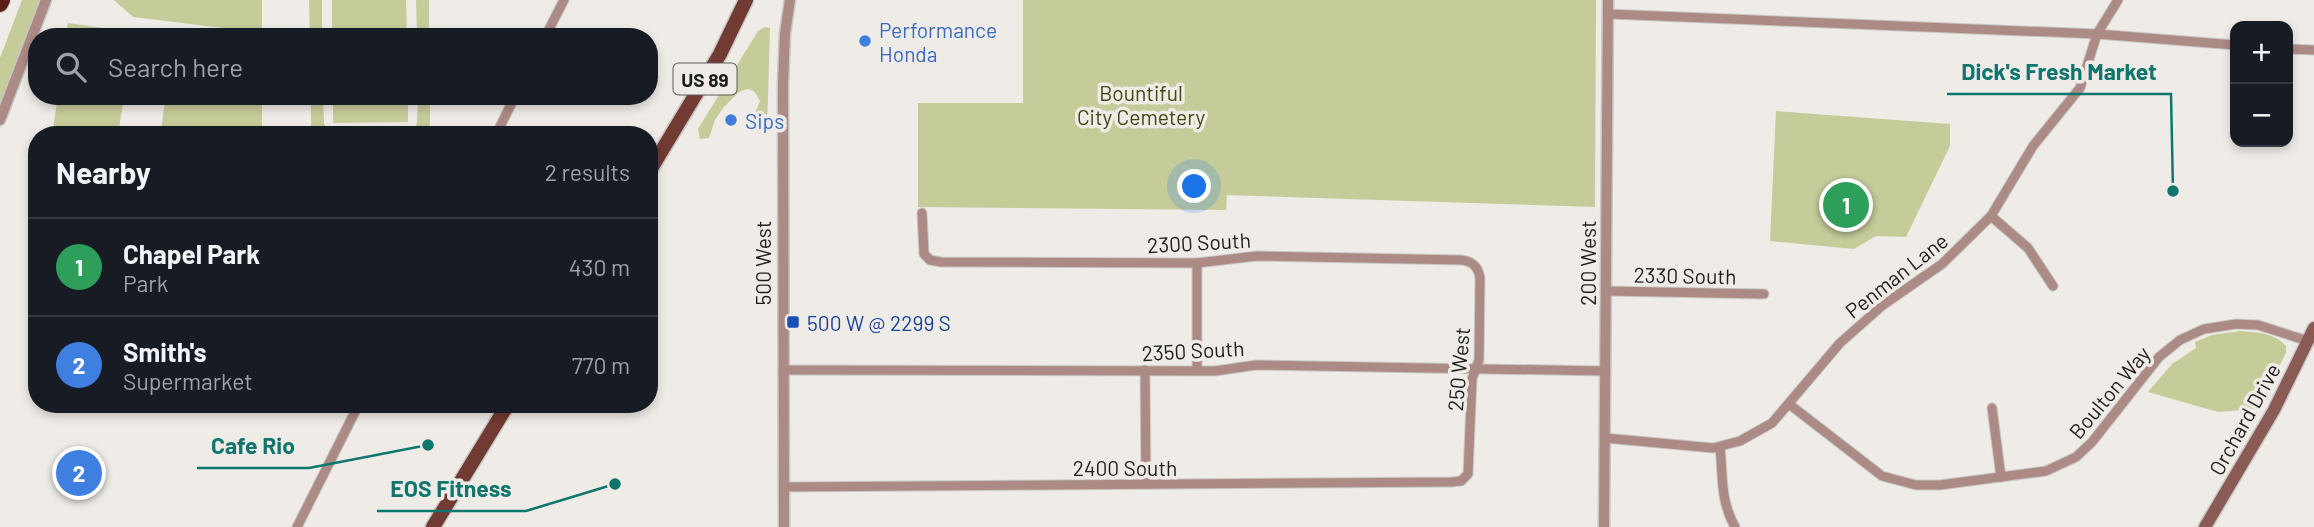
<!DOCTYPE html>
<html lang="en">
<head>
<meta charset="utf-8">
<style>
  :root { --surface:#171b24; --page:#242831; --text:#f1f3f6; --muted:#9ea1a6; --line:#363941; --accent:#c4aa8d }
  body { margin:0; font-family:Barlow,sans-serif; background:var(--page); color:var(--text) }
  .controls { position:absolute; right:21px; top:21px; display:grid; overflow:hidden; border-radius:14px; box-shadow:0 4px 10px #0003 }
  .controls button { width:63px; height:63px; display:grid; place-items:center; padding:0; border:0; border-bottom:2px solid var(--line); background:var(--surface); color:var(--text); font:35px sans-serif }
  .you { position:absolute; left:1195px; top:187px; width:24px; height:24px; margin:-18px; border:5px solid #fff; border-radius:50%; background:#1a73e8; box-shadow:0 0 0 10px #1a73e833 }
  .badge { display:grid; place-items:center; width:46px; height:46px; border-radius:50%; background:var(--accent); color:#fff; font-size:23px; font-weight:700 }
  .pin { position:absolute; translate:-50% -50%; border:4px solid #fff; box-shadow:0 2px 7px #0006 }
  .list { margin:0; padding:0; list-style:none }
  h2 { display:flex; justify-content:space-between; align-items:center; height:91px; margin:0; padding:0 28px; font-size:30px }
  h2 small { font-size:23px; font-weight:400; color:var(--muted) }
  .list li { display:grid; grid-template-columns:46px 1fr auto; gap:21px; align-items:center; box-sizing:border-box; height:98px; padding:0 28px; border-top:2px solid var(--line) }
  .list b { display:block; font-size:26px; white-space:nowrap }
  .list p { margin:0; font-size:23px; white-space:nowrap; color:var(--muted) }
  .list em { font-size:23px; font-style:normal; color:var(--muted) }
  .icon { flex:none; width:38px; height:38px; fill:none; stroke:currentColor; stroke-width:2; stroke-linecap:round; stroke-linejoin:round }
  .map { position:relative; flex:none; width:2314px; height:527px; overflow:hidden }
  .search { position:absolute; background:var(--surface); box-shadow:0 4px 10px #0003; left:28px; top:28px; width:630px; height:77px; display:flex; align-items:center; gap:18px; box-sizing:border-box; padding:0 24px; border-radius:28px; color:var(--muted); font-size:26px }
  .panel { position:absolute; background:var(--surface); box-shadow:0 4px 10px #0003; left:28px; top:126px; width:630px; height:287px; border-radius:28px }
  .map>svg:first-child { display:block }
  .green { fill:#c6cb9a }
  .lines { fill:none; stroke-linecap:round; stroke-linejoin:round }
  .minor-casing { stroke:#c9c7c3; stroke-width:11 }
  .tertiary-casing { stroke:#c9c7c3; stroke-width:13 }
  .secondary-casing { stroke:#c9c7c3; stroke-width:15 }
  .primary-casing { stroke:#c9c7c3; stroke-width:17 }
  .motorway-casing { stroke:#c9c7c3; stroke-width:18 }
  .minor { stroke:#ac8a85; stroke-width:9 }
  .tertiary { stroke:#ac8a85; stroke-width:10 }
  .secondary { stroke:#8a5b54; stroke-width:12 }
  .primary { stroke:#713a32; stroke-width:14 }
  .motorway { stroke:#5a1c14; stroke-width:16 }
  .shop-dot { fill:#3f7fe0; stroke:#efece8; stroke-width:2.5 }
  .transit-dot { fill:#1a4fb4; stroke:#efece8; stroke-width:2.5 }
  .labels { text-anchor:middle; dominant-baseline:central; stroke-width:7; stroke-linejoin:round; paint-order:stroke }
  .shield { fill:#efece8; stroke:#5c5b58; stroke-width:2 }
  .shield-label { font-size:19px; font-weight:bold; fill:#1d1d1b }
  .shop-label { font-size:21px; fill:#366cbe; stroke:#efece8; text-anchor:start }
  .park-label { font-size:21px; fill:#434610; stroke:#efece8 }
  .street-label { font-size:21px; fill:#1d1d1b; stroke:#efece8 }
  .transit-label { font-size:21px; fill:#164399; stroke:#efece8; text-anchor:start }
  .leader { fill:none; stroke:#0f766e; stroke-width:2.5 }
  .callout-dot { fill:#0f766e; stroke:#efece8; stroke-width:2.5 }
  .callout-label { font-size:23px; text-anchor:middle; font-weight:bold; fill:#0f766e; stroke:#efece8; stroke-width:7; stroke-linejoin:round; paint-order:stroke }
</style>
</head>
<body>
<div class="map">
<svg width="2314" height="527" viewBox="0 0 2314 527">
  <rect width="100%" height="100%" fill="#efece8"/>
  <!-- green -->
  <g class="green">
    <polygon points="22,0 40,0 0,105 0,58"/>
    <polygon points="114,0 262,0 262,33 133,17"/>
    <polygon points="309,0 322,0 322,37 310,37"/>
    <polygon points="332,0 406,0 407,37 332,37"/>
    <polygon points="416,0 429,0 429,37 417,37"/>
    <polygon points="1023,0 1596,0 1595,207 1227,195 1226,210 918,207 918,103 1023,103"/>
    <polygon points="68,23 133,32 132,37 66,37"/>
    <polygon points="765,27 770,28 767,132 759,133 754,130 753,118 760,101 754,91 747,89 739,92 723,108 715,120 709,138 700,139 698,129 758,31"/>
    <polygon points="58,96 124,96 118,135 52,135"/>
    <polygon points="166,96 262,96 262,135 160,135"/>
    <polygon points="311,96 323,96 324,123 328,135 311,135"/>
    <polygon points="333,96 408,96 408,122 333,123"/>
    <polygon points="418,96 430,96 430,124 427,135 413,135 417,123"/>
    <polygon points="1776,111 1950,124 1950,146 1906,237 1876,236 1854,249 1770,241"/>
    <path d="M2240 331C2256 332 2275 333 2286 346V353L2257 409 2218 412 2148 392 2172 364 2196 348 2195 342 2212 335Z"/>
  </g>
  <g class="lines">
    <!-- minor casing -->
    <g class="minor-casing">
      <g id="minor">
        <polyline points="1608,14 2097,34 2235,45"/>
        <polyline points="545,37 564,0"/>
        <polyline points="2288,49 2314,50"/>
        <polyline points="496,135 515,96"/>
        <polyline points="1991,216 2028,248 2053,286"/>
        <polyline points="1606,291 1764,294"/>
        <polyline points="783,370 1215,371 1256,365 1605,371"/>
        <polyline points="1145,370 1146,484"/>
        <polyline points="1197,370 1197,263"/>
        <polyline points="1789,404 1882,476 1916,485 1940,485 2046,471 2076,457 2092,442 2159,357 2180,340 2204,329 2236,324 2258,325 2308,341"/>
        <polyline points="1992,408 2001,477"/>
        <polyline points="1605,438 1713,448 1740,441 1772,423 1840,343 1883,305 1942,264 1991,216 2033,146 2080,88 2097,34 2118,0"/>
        <path d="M1720 447C1723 476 1720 500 1735 527"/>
        <path d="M784 487 1451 482 1461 481 1468 474 1472 379 1479 360 1480 278C1478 266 1472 261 1461 260L1257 256 1197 263 941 262 930 260 924 254 922 213"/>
        <polyline points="297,527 359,404"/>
      </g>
    </g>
    <!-- tertiary casing -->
    <g class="tertiary-casing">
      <g id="tertiary">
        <polyline points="0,120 46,0"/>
        <polyline points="784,527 783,83 785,33 790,0"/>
        <polyline points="1604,527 1608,0"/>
      </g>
    </g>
    <!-- secondary casing -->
    <g class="secondary-casing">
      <polyline id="secondary" points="2205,527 2274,410 2314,328"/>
    </g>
    <!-- primary casing -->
    <g class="primary-casing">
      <g id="primary">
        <polyline points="649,172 720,54 746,0"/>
        <polyline points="433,527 508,404"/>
      </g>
    </g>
    <!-- motorway casing -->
    <g class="motorway-casing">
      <polyline id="motorway" points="0,4 2,0"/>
    </g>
    <!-- minor -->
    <use href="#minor" class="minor"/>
    <!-- tertiary -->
    <use href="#tertiary" class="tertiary"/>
    <!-- secondary -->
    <use href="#secondary" class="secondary"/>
    <!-- primary -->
    <use href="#primary" class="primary"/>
    <!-- motorway -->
    <use href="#motorway" class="motorway"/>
  </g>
  <!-- markers -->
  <g class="shop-dot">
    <circle cx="865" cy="41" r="7"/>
    <circle cx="731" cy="120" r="7"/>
  </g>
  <rect class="transit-dot" x="786" y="315" width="14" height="14" rx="3.5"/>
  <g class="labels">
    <!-- shield labels -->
    <rect class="shield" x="673.5" y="63.5" width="63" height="31" rx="5"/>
    <g class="shield-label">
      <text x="705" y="79">US 89</text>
    </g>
    <!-- shop labels -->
    <g class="shop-label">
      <text x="879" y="29">Performance<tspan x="879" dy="24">Honda</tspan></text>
      <text x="745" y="120">Sips</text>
    </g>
    <!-- park labels -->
    <g class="park-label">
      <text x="1141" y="92">Bountiful<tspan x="1141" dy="24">City Cemetery</tspan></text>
    </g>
    <!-- street labels -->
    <g class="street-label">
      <text transform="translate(1199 242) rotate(-3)">2300 South</text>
      <text transform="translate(762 263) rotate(-90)">500 West</text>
      <text transform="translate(1587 263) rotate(-90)">200 West</text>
      <text transform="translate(1685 275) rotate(1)">2330 South</text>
      <text transform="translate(1896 275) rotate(-38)">Penman Lane</text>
      <text transform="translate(1193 350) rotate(-3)">2350 South</text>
      <text transform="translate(1458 369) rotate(-85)">250 West</text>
      <text transform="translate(2109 392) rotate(-50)">Boulton Way</text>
      <text transform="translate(2244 419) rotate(-61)">Orchard Drive</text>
      <text x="1125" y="467">2400 South</text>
    </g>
    <!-- transit labels -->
    <g class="transit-label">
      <text x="807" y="322">500 W @ 2299 S</text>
    </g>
  </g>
  <!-- callouts -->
  <path class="leader" d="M2173 191L2171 94H1947M428 445L309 468H197M615 484L526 511H377"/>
  <g class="callout-dot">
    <circle cx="2173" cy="191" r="7"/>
    <circle cx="428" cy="445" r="7"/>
    <circle cx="615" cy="484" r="7"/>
  </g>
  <g class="callout-label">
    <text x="2059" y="80">Dick's Fresh Market</text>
    <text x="253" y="454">Cafe Rio</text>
    <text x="451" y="497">EOS Fitness</text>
  </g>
</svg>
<div class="controls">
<button>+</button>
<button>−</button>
</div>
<div class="you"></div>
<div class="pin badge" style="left:1846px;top:205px;background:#2e9e5b">1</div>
<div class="pin badge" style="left:79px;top:473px;background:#3f7fe0">2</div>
<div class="search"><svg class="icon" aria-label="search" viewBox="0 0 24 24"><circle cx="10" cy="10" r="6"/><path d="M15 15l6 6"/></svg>Search here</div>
<section class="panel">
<h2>Nearby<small>2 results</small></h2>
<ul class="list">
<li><span class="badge" style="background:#2e9e5b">1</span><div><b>Chapel Park</b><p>Park</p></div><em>430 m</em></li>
<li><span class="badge" style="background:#3f7fe0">2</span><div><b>Smith's</b><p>Supermarket</p></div><em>770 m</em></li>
</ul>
</section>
</div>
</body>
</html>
